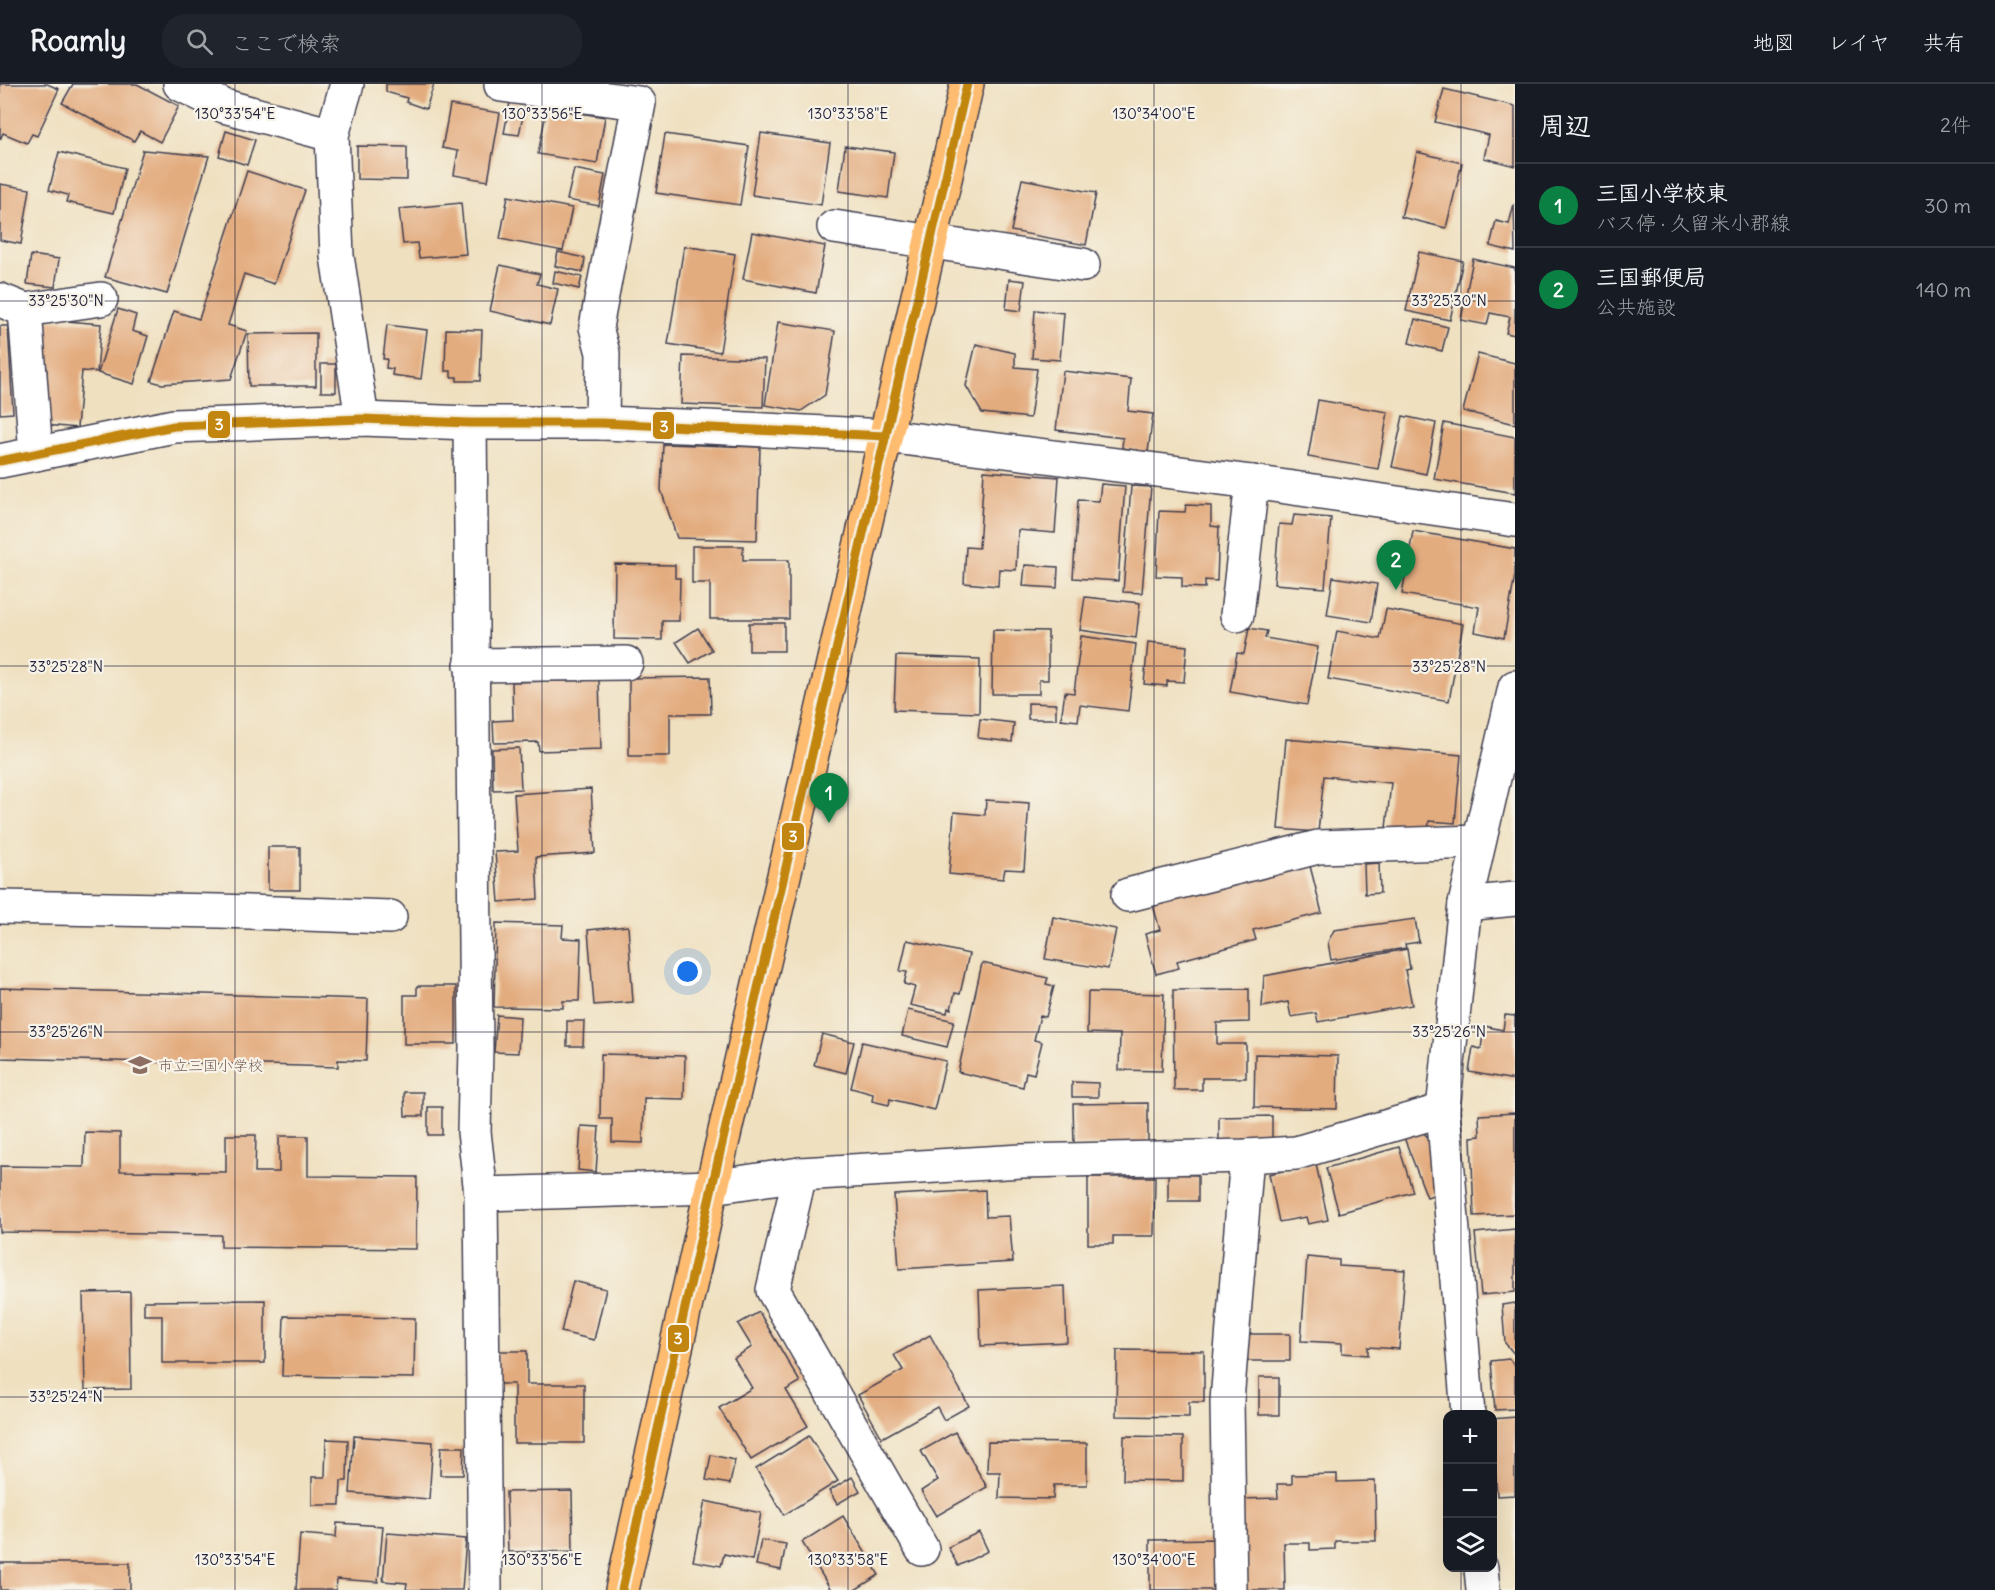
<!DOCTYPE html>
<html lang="ja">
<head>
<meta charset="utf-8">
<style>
  :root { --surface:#171b24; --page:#20242c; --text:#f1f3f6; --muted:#9ea1a6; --line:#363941; --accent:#0b8043 }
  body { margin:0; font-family:Delius,"Klee One",sans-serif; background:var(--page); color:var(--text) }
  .controls { position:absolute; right:18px; bottom:18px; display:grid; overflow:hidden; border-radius:12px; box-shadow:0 6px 24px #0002 }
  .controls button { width:54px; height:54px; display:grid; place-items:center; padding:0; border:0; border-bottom:2px solid var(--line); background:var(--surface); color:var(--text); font:30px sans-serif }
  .you { position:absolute; left:688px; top:888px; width:21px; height:21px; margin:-15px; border:4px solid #fff; border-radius:50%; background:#1a73e8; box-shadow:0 0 0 9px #1a73e833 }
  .badge { display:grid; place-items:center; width:39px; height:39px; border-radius:50%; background:var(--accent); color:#fff; font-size:20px; font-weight:700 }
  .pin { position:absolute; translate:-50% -50px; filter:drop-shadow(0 2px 3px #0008) }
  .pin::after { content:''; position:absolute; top:32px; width:21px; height:18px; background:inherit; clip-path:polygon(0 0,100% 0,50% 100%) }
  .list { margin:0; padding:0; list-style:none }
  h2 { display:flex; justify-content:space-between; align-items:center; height:78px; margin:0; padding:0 24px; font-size:26px }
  h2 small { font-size:20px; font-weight:400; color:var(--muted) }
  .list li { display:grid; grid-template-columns:39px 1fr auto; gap:18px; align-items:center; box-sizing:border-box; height:84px; padding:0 24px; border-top:2px solid var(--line) }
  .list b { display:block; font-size:22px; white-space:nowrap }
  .list p { margin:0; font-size:20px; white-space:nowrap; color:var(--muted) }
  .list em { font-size:20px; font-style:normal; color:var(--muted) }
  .icon { flex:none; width:33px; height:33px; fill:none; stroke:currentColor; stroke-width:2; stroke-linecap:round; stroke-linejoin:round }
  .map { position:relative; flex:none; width:1515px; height:1506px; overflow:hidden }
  header { display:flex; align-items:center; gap:36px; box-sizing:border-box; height:84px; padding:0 30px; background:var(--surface); border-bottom:2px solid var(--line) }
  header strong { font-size:28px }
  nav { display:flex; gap:33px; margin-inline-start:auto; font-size:21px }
  .search { width:420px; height:54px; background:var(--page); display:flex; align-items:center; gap:15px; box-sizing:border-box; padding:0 21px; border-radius:24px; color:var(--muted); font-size:22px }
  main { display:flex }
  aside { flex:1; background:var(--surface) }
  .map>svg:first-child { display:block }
  .building { fill:#e3ac7f }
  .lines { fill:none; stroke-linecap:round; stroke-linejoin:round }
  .minor-casing { stroke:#413e4f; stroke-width:36 }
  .major-casing { stroke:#413e4f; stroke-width:36 }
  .minor { stroke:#fff; stroke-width:33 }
  .major { stroke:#febc70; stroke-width:33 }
  .bus-1-casing { stroke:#f7f3e8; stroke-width:14 }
  .bus-1 { stroke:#c2850f; stroke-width:9 }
  .ticks { fill:none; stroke:#22223b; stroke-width:1.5; stroke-opacity:0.45 }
  .labels { text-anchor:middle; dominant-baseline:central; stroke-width:4.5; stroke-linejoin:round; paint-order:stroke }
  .education-label { font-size:15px; fill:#785e54; stroke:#f7f3e8; text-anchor:start }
  .ticks-label { font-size:15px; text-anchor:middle; fill:#22223b; stroke:#f7f3e8; stroke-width:4.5; stroke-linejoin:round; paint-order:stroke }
  .line-badge { stroke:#f7f3e8; stroke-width:2 }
  .badge-label { font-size:16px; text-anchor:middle; font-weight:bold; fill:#fff }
</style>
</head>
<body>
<header>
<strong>Roamly</strong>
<div class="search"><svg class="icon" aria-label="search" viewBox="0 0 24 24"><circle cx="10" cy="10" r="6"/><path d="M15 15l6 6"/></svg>ここで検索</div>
<nav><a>地図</a><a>レイヤ</a><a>共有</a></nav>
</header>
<main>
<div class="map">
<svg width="1515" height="1506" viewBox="0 0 1515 1506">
  <rect width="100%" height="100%" fill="#f7f3e8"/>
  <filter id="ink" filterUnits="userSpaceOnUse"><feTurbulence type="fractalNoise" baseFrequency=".0167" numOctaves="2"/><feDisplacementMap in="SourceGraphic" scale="12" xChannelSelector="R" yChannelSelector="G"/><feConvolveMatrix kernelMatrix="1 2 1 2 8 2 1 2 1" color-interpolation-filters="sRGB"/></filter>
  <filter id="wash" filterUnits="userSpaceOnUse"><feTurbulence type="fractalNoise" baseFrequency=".008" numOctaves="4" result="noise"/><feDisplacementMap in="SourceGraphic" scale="24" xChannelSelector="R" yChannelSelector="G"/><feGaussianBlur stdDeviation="1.35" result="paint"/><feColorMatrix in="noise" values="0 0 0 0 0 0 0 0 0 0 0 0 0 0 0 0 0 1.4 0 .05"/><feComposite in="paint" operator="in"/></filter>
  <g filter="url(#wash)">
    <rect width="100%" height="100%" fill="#efe0c0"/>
    <g id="blocks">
      <!-- building -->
      <g class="building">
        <polygon points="0,0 47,0 59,5 37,52 32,50 27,59 3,49 0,56"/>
        <polygon points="73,0 137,0 179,22 160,58 140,47 134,57 62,19"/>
        <polygon points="386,0 434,0 426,25 406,18 407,14 386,8"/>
        <polygon points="1444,5 1515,22 1515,82 1484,74 1489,51 1435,38"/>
        <polygon points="510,18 525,22 519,51 504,49"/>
        <polygon points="450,21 500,29 488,97 454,91 458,67 442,64"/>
        <polygon points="547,24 605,33 597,80 538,70"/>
        <polygon points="226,47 255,56 247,81 219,72"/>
        <polygon points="761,49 830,59 821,121 752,111"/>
        <polygon points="665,50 749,62 740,121 656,109"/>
        <polygon points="357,62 407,63 407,96 357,95"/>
        <polygon points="845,62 894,68 888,114 839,107"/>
        <polygon points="143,66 209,72 167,210 105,193"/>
        <polygon points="59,68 125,84 114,129 66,118 68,111 49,106"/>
        <polygon points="1417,68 1462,79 1446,144 1401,133"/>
        <polygon points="574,85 605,91 599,122 567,116"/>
        <polygon points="247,87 305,106 274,200 244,190 228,241 247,247 231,295 162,300 151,297 174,227 199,235"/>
        <polygon points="1022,95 1096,109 1086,161 1011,147"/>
        <polygon points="0,100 30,105 21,160 0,156"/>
        <polygon points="508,112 572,124 563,167 500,155"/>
        <polygon points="461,119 466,170 419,174 417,159 403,160 399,125"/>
        <polygon points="1514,120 1515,168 1490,162 1496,137 1509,140"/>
        <polygon points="752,148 825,162 816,209 743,195"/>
        <polygon points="684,162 735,170 720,268 668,260"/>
        <polygon points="558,168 585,174 583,188 555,182"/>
        <polygon points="1419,168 1463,177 1450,236 1406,227"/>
        <polygon points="31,171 59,175 55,203 27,200"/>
        <polygon points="1473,175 1515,184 1515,251 1506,249 1510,233 1490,229 1487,241 1461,236"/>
        <polygon points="500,181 540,190 537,200 558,205 550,241 490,227"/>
        <polygon points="555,187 582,193 579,205 553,199"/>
        <polygon points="1009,195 1025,197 1021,227 1006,225"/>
        <polygon points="118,225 136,231 132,247 148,252 134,300 98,289"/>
        <polygon points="1035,226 1064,229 1060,276 1032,274"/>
        <polygon points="44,235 101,240 97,288 82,287 77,344 46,341 43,329 47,284 40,283"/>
        <polygon points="1415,235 1448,243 1442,267 1409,259"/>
        <polygon points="778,238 835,247 825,311 801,327 765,321"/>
        <polygon points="387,241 427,246 421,295 392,291 393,285 386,284 387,275 383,275"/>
        <polygon points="0,242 8,242 13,329 0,330"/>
        <polygon points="446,245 482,246 480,297 457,297 457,293 451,293 451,287 445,287"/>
        <polygon points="316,249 316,302 249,302 248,250"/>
        <polygon points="976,260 1015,269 1015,283 1037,285 1030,334 982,329 966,302"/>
        <polygon points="1478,270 1515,279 1515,340 1463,327"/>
        <polygon points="683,272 765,275 763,323 681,320"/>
        <rect x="321" y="280" width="15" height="28"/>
        <polygon points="1063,287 1131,295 1128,327 1153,330 1148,368 1122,364 1123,354 1056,346"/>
        <polygon points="1318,316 1388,328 1378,385 1308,373"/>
        <polygon points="1403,332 1436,339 1426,390 1392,383"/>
        <polygon points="1444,339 1515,353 1515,409 1434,395"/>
        <polygon points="663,360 760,363 757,456 677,454 661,406"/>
        <polygon points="984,387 1059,393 1055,449 1018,446 1016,486 999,485 998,502 964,499 966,463 979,464"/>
        <polygon points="1101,400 1125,402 1118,497 1073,494 1078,416 1099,417"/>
        <polygon points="1131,402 1151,403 1142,509 1123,508"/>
        <polygon points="1186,421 1211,422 1211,442 1219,443 1217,497 1205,496 1205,504 1182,503 1182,493 1156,492 1159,427 1185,428"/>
        <polygon points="1294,431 1331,434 1325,504 1274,500 1279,440 1292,441"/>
        <polygon points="1413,447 1515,465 1515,491 1504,554 1475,548 1479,523 1402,510"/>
        <polygon points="692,462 743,462 743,476 789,476 789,535 710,535 710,499 692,499"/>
        <polygon points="615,480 675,481 675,494 680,494 679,537 662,537 662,556 614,555"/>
        <polygon points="1025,481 1058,483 1057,504 1023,502"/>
        <polygon points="1333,493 1377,500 1371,538 1327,531"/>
        <polygon points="1085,513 1140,519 1136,554 1080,546"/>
        <polygon points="1386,525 1463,540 1449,617 1328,595 1337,547 1380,555"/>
        <rect x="749" y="539" width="35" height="28"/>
        <polygon points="698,544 712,566 690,579 676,558"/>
        <polygon points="1249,544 1267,547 1265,554 1318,563 1307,621 1230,608 1237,569 1244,570"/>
        <polygon points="993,546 1048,547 1048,596 1039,596 1039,610 992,610"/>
        <polygon points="1081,552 1136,560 1128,627 1080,621 1078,637 1061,635 1065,608 1074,609"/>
        <polygon points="1148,558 1187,562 1184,598 1167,597 1167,602 1144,600"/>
        <polygon points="896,572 980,575 979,629 894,626"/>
        <polygon points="710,593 711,630 670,630 670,672 629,672 629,594"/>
        <polygon points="599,596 601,665 539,667 538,658 494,659 493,637 513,636 512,598"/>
        <polygon points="1028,619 1056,620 1056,635 1028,635"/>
        <polygon points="980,635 1014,639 1012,658 978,654"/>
        <polygon points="1286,655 1461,671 1455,739 1429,737 1428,748 1386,744 1391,699 1324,692 1318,748 1278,745"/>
        <polygon points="519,664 521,705 493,706 492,665"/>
        <polygon points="591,705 595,769 536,773 538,815 499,818 495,768 518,767 514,710"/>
        <polygon points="986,716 1029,719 1024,786 1005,785 1003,795 949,790 954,728 985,731"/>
        <rect x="268" y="763" width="32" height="43"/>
        <polygon points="1308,774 1322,829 1253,846 1256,856 1177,877 1179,884 1156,890 1145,850 1160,846 1151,814"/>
        <polygon points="1379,779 1380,809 1365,810 1364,780"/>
        <polygon points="1053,833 1116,845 1108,885 1045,875"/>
        <polygon points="1415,835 1419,858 1405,860 1406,864 1331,876 1328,858 1334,846"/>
        <polygon points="496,839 563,841 562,854 581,855 579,917 563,917 563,924 494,923"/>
        <polygon points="628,842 633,918 594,921 588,846"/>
        <polygon points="907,856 969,870 960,910 955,909 951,925 948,924 947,929 910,921 915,903 904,900 907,888 900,887"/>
        <polygon points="1407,865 1410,885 1405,886 1412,921 1318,938 1316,929 1291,933 1288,918 1262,923 1264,892"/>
        <polygon points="982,879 1048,894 1046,900 1054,902 1046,933 1040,932 1034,956 1042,958 1034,990 1026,988 1023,1003 958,988"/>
        <polygon points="417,902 456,902 456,960 404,960 404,911 417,911"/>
        <polygon points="0,904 368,915 366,977 338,976 338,983 0,974"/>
        <polygon points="1249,905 1249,938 1217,939 1217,960 1246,960 1246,994 1202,994 1202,1006 1174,1006 1173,906"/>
        <polygon points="1088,908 1164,910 1162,987 1119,986 1120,950 1087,949"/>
        <polygon points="908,926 954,937 947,963 902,952"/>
        <polygon points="497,931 520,933 518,969 494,968"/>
        <polygon points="1505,931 1515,932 1515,996 1469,988 1473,963 1481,965 1484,942 1503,946"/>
        <polygon points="567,937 584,937 583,962 567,962"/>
        <polygon points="822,950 854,958 846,989 814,981"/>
        <polygon points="862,958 946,977 934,1026 890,1015 889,1021 872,1017 873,1010 851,1004"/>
        <polygon points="601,970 685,972 684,1015 644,1014 643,1059 612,1058 612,1035 600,1035"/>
        <polygon points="1255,970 1338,972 1337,1025 1254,1023"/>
        <polygon points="1072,998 1098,999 1098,1013 1072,1013"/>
        <polygon points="404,1008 423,1008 423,1032 405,1032"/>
        <polygon points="1148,1019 1148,1060 1074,1061 1073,1020"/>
        <rect x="428" y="1023" width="14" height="28"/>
        <polygon points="1515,1029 1515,1130 1474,1132 1471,1053 1480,1052 1479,1031"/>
        <polygon points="1272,1032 1272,1059 1219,1060 1219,1033"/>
        <polygon points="581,1042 599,1043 596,1088 578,1086"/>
        <polygon points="1420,1045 1434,1060 1436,1110 1427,1113 1403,1051"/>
        <polygon points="85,1048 120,1049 120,1087 226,1088 226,1051 256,1051 255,1088 279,1088 279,1052 308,1052 308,1092 417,1093 416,1165 221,1163 221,1151 0,1148 0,1082 84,1083"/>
        <polygon points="1399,1063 1413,1108 1339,1129 1326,1084"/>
        <polygon points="1316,1080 1328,1136 1308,1140 1306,1133 1279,1138 1269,1090"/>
        <polygon points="1168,1090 1198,1091 1198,1117 1168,1117"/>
        <polygon points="1088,1093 1155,1093 1154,1152 1113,1152 1113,1160 1088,1160"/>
        <polygon points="985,1106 986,1133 1009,1132 1013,1178 899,1185 894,1111"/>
        <polygon points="1515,1145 1515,1208 1481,1211 1475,1149"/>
        <polygon points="1307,1173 1339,1176 1339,1182 1405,1186 1399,1265 1368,1263 1368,1271 1342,1269 1342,1259 1301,1257"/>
        <polygon points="573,1197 606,1205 594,1256 561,1248"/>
        <polygon points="1065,1202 1067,1258 981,1262 979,1206"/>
        <polygon points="130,1208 131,1305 85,1306 83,1209"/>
        <polygon points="265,1216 265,1279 162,1279 162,1231 144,1231 144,1217"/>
        <polygon points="1515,1219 1515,1271 1505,1259 1502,1221"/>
        <polygon points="759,1228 800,1298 786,1306 808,1342 751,1376 719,1324 752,1304 734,1274 752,1263 738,1240"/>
        <polygon points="284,1232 415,1234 414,1294 282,1292"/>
        <rect x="1246" y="1250" width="44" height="27"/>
        <polygon points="930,1251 969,1322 944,1336 937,1323 882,1354 858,1311 903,1286 894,1271"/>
        <polygon points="1117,1266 1204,1267 1204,1318 1189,1318 1189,1333 1116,1332"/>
        <polygon points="497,1267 527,1267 527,1300 584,1300 584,1359 514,1359 514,1300 497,1300"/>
        <polygon points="1509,1275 1515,1281 1515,1325 1495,1326 1491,1277"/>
        <rect x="1259" y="1293" width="20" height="38"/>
        <polygon points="1515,1333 1515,1411 1497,1412 1492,1335"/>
        <polygon points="955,1348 987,1403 936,1432 921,1407 938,1396 921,1367"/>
        <polygon points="354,1352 433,1358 429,1415 350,1409"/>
        <polygon points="809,1352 838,1397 784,1431 756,1385"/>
        <polygon points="1124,1352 1183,1353 1183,1397 1123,1396"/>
        <polygon points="326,1355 348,1356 347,1397 341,1397 340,1421 312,1421 312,1393 325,1393"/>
        <polygon points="988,1358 1087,1359 1087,1401 1054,1401 1053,1415 999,1414 1000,1388 987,1388"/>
        <polygon points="441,1363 464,1363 463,1391 440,1391"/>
        <polygon points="711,1371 735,1376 730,1400 706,1396"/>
        <polygon points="1337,1390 1337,1398 1375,1397 1376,1457 1335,1457 1335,1465 1310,1466 1310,1459 1284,1459 1285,1506 1241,1506 1240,1415 1278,1414 1277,1400 1292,1400 1292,1391"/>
        <polygon points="852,1393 860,1407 837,1420 829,1407"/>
        <polygon points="572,1407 573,1467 508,1468 506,1408"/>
        <polygon points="705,1417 761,1429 752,1476 724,1470 721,1482 693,1477"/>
        <polygon points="843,1432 879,1491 855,1506 831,1506 802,1458"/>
        <polygon points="337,1439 383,1442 378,1498 337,1495 336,1506 296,1506 300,1450 336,1453"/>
        <polygon points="979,1448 988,1467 958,1482 948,1463"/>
        <polygon points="387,1449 466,1455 462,1506 406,1506 407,1499 383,1497"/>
        <polygon points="1217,1455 1217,1506 1150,1506 1150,1456"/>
        <polygon points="761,1456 786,1460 781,1486 756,1481"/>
        <rect x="0" y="1479" width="130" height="27"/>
      </g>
    </g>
  </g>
  <g filter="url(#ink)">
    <use href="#blocks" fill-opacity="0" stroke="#413e4f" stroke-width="1.5"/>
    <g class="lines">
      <!-- minor casing -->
      <g class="minor-casing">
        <g id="minor">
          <polyline points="180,0 224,22 332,51"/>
          <polyline points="347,0 332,51 337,172 362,335"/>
          <polyline points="501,1 639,19 596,243 603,269 602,339"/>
          <polyline points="834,143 1083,181"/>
          <polyline points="0,216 25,226 101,215"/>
          <polyline points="25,226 36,370"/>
          <polyline points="470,339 476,964 474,1048 481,1110 485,1506"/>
          <polyline points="0,377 174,342 362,335 470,339 602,339 707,343 886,352 1252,398 1515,436"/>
          <polyline points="1237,531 1252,398"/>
          <polyline points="471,581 626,579"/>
          <polyline points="1128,811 1318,763 1479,758"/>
          <polyline points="1465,820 1515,815"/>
          <polyline points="0,823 219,827 390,833"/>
          <polyline points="800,1090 773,1206 922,1465"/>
          <polyline points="481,1110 712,1103 800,1090 1022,1077 1247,1072 1296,1069 1443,1026"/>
          <polyline points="1468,1330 1443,1026 1465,820 1515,603"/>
          <polyline points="1481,1484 1483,1506"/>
          <polyline points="1230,1506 1227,1317 1247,1072"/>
        </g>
      </g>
      <!-- major casing -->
      <g class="major-casing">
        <polyline id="major" points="622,1506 712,1103 967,0"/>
      </g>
      <!-- minor -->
      <use href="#minor" class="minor"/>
      <!-- major -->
      <use href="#major" class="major"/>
      <!-- bus-1 casing -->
      <g class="bus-1-casing">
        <g id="bus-1">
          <polyline points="0,377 174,342 362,335 470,339 602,339 886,352"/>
          <polyline points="622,1506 712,1103 967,0"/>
        </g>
      </g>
      <!-- bus-1 -->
      <use href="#bus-1" class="bus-1"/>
    </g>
  </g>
  <!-- ticks -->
  <path class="ticks" d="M235 0V1506M542 0V1506M848 0V1506M1154 0V1506M1461 0V1330M0 217H1515M0 582H1515M0 948H1515M0 1313H1515M1461 1484V1506"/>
  <!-- icons -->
  <defs>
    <g id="school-bare" transform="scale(1.8)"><path d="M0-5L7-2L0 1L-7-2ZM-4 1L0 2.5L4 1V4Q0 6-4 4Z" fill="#8d6e63" stroke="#f7f3e8" stroke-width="2.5" paint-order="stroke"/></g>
  </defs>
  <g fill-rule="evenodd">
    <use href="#school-bare" x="140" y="981"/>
  </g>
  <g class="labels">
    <!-- education labels -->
    <g class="education-label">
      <text x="158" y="981">市立三国小学校</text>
    </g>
  </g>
  <g class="ticks-label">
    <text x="235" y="35">130°33'54"E</text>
    <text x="542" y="35">130°33'56"E</text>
    <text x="848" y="35">130°33'58"E</text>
    <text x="1154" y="35">130°34'00"E</text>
    <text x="66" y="222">33°25'30"N</text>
    <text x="1449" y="222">33°25'30"N</text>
    <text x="66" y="588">33°25'28"N</text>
    <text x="1449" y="588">33°25'28"N</text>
    <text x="66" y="953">33°25'26"N</text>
    <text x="1449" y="953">33°25'26"N</text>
    <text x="66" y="1318">33°25'24"N</text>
    <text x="235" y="1481">130°33'54"E</text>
    <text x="542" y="1481">130°33'56"E</text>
    <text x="848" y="1481">130°33'58"E</text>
    <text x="1154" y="1481">130°34'00"E</text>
  </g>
  <g class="line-badge">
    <rect x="207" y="326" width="24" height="29" rx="6" fill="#c2850f"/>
    <rect x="652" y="327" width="23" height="29" rx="6" fill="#c2850f"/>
    <rect x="781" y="738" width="24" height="29" rx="6" fill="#c2850f"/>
    <rect x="667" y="1240" width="23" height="29" rx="6" fill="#c2850f"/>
  </g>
  <g class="badge-label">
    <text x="219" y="346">3</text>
    <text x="664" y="348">3</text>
    <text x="793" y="758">3</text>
    <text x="678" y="1260">3</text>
  </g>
</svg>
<div class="controls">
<button>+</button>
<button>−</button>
<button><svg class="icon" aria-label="layers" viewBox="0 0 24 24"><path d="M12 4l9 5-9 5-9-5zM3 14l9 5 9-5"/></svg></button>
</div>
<div class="you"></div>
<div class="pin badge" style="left:829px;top:739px">1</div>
<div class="pin badge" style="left:1396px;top:506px">2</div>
</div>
<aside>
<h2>周辺<small>2件</small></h2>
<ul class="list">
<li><span class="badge">1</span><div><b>三国小学校東</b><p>バス停 · 久留米小郡線</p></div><em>30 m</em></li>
<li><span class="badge">2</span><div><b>三国郵便局</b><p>公共施設</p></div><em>140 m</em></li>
</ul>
</aside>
</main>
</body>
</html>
